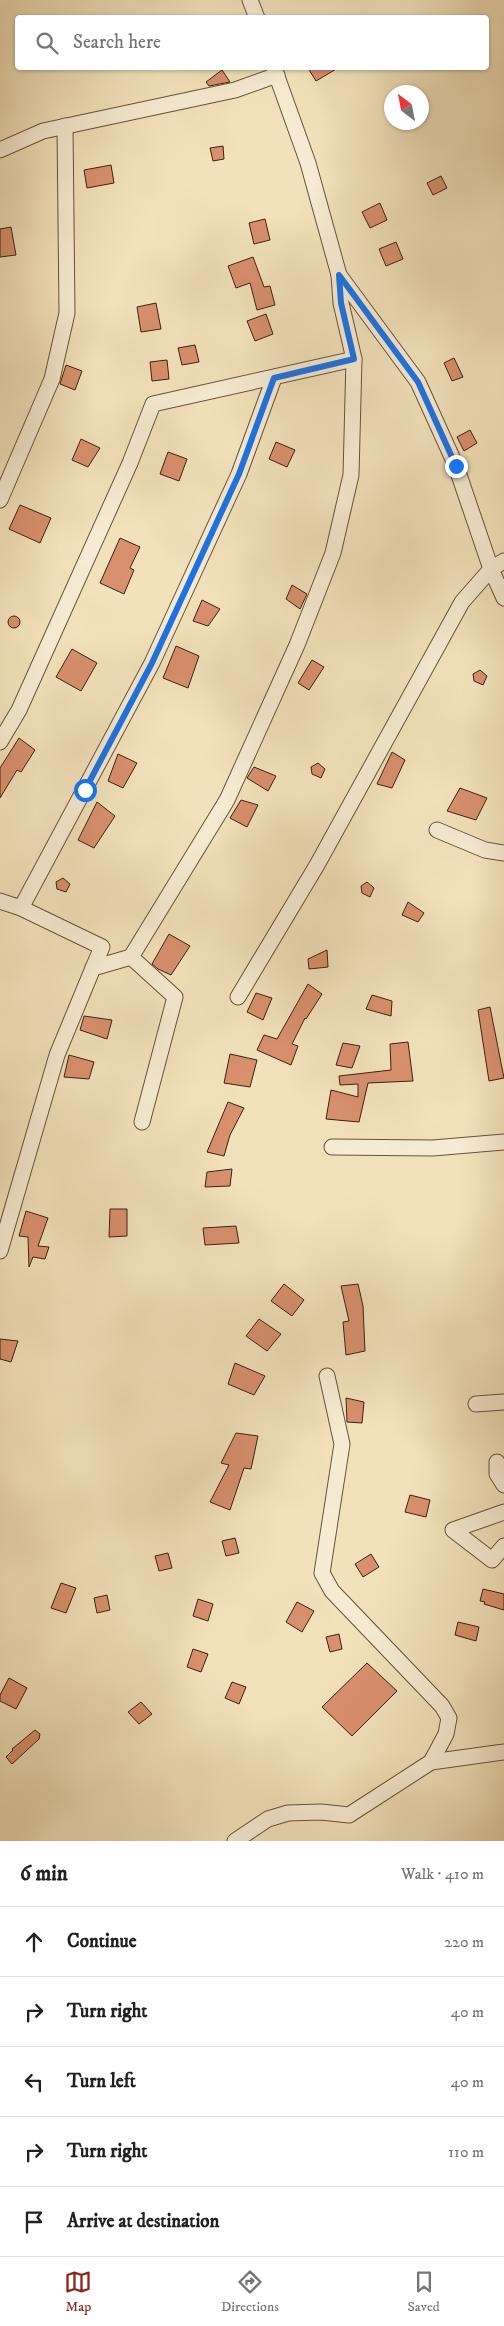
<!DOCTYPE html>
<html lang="en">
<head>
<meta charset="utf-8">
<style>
  :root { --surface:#fff; --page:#f6f6f6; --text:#202124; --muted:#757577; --line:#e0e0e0; --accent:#8f2418 }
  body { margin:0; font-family:"IM FELL DW Pica",serif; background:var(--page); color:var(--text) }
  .compass { position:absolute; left:384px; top:85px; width:45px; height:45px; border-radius:50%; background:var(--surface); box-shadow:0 1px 4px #0004; rotate:328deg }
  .stop { position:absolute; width:15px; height:15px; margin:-11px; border:4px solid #1a73e8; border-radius:50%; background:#fff }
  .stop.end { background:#1a73e8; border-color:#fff; box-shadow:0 1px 5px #0008 }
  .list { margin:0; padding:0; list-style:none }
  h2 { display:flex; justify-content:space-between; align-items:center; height:65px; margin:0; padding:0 20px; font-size:21px }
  h2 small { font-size:16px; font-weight:400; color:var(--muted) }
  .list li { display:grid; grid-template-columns:32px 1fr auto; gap:15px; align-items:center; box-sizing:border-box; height:70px; padding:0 20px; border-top:1px solid var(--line) }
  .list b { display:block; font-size:19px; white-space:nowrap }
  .list em { font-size:16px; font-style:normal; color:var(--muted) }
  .icon { flex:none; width:28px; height:28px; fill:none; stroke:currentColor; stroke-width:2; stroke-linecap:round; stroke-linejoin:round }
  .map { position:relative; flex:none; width:504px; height:1841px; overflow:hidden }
  .search { position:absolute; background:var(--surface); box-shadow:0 1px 4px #0004; left:15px; right:15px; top:15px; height:55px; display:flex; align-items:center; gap:12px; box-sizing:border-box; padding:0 18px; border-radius:5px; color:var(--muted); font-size:19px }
  .sheet { height:415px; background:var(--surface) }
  nav { display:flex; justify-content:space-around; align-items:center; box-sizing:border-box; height:70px; border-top:1px solid var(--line); background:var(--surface); font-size:14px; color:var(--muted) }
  nav a { display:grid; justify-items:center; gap:2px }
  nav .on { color:var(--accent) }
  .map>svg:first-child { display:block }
  .building { fill:#d9906f; stroke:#3a2210 }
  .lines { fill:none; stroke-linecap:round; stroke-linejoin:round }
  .minor-casing { stroke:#68523b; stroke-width:17 }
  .minor { stroke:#f7ecd3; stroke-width:15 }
  .route { stroke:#1a73e8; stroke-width:6 }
</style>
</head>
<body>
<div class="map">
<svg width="504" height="1841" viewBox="0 0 504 1841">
  <rect width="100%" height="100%" fill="#f2e2bb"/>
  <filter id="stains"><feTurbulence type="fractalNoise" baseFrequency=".004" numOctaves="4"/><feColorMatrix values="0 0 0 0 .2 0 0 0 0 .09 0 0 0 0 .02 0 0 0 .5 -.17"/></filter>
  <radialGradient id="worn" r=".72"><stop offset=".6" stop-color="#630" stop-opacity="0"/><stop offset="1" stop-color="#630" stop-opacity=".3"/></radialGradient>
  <!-- building -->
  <g class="building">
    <polygon points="308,68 338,68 316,81"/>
    <polygon points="222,70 230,82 209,86 206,82"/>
    <polygon points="223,146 224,159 213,161 210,148"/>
    <polygon points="111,165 114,183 87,188 84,170"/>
    <polygon points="441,176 447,188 433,195 427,183"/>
    <polygon points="380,203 387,220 370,228 362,212"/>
    <polygon points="265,219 270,240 254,244 249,223"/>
    <polygon points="11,227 16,255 0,257 0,229"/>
    <polygon points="396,242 403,259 386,266 379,249"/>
    <polygon points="253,257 264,287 270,286 275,305 257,310 250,283 236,288 228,266"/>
    <polygon points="156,303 161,329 141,332 137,307"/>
    <polygon points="266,314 273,334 255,341 247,321"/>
    <polygon points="195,345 199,362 182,365 178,348"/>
    <polygon points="454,358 463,377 452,381 444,363"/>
    <polygon points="167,360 169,379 152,381 150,362"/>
    <polygon points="66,365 82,371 75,390 60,384"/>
    <polygon points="470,430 477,443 464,451 457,437"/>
    <polygon points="81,439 100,448 88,467 72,460"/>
    <polygon points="276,442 295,450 287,467 269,459"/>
    <polygon points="168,452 187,459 179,481 160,474"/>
    <polygon points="20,505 51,518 40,543 9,529"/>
    <polygon points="120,538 140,547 130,568 134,570 124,594 100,583"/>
    <polygon points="292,585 307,594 300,609 286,599"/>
    <polygon points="202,600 220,609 208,626 193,621"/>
    <circle cx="14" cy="622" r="6"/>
    <polygon points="176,646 199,656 188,688 163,678"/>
    <polygon points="72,649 97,663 81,691 56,677"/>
    <polygon points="312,660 324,667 309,690 298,683"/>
    <polygon points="480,670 487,676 483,685 474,681 473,674"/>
    <polygon points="19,738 35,750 21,772 17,770 0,798 0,768"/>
    <polygon points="392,752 405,760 392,788 377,784"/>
    <polygon points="118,754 137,763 123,788 108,781"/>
    <polygon points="318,763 325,769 321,778 312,774 311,767"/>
    <polygon points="254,767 276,776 268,791 247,778"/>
    <polygon points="460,788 487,798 476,820 447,811"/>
    <polygon points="241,800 258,805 247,827 230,818"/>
    <polygon points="97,802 115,816 94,848 78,840"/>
    <polygon points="63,878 70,884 66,892 57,889 56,882"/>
    <polygon points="367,882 374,888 370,897 362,893 361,886"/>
    <polygon points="408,902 424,913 418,922 402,915"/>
    <polygon points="169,934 190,946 171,975 158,969 152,964"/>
    <polygon points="327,950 328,967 309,969 308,959"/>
    <polygon points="308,984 322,994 306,1019 305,1018 292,1044 298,1046 291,1065 257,1050 264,1035 277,1039"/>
    <polygon points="256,993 272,998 263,1020 247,1012"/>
    <polygon points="372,995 392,1001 391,1016 366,1009"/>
    <polygon points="490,1007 504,1078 489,1081 478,1010"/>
    <polygon points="84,1016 112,1020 107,1039 80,1030"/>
    <polygon points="408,1042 413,1081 368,1083 359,1122 326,1119 331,1090 358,1097 358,1084 340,1085 339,1076 391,1070 390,1044"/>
    <polygon points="343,1043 360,1046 352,1068 336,1065"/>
    <polygon points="230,1054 257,1060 250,1087 224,1083"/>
    <polygon points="69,1055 94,1062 89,1079 64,1077"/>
    <polygon points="228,1102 244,1108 230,1135 224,1156 207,1152"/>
    <polygon points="232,1169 230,1186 205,1187 207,1172"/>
    <polygon points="110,1209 127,1209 127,1236 109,1237"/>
    <polygon points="26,1211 48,1218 38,1246 49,1247 45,1259 33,1257 29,1267 28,1237 19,1236"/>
    <polygon points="236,1226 239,1243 205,1245 203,1228"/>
    <polygon points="284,1284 304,1300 292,1316 271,1301"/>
    <polygon points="358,1284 363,1306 365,1351 346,1355 343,1322 349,1321 341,1286"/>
    <polygon points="259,1319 281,1334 267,1351 246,1336"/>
    <polygon points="0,1339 18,1341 11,1362 0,1359"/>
    <polygon points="235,1363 265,1376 254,1395 228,1384"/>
    <polygon points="346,1398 364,1402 362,1423 347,1422"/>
    <polygon points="236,1433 258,1436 251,1469 244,1468 230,1510 210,1502 229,1465 221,1463"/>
    <polygon points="410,1495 430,1500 426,1517 405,1512"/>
    <polygon points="235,1538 239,1553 226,1556 222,1541"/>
    <polygon points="168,1553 172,1568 159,1571 155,1556"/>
    <polygon points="371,1554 379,1567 363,1577 355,1564"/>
    <polygon points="61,1583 76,1588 66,1613 51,1608"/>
    <polygon points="483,1589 504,1594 504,1610 484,1604 485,1602 480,1601"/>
    <polygon points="107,1595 110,1610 97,1613 94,1598"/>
    <polygon points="198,1599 213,1604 208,1621 193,1616"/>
    <polygon points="297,1602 314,1611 302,1632 286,1622"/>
    <polygon points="458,1622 479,1627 476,1641 455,1635"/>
    <polygon points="339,1634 342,1649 330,1652 326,1637"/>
    <polygon points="193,1649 208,1654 201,1672 187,1667"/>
    <polygon points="367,1663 397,1691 352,1736 322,1707"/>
    <polygon points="9,1678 27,1688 16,1709 0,1701 0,1695"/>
    <polygon points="232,1682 246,1687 239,1704 225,1698"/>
    <polygon points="141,1702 152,1714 139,1724 128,1712"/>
    <polygon points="35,1730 40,1734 39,1739 12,1764 6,1757 13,1750 12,1749"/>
  </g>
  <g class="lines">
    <!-- minor casing -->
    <g class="minor-casing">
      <g id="minor">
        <polyline points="250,0 257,18"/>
        <polyline points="274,68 308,163 339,275 418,382 456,466 491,569 504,598"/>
        <polyline points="0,150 43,131 235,90 277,75"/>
        <polyline points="0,500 52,379 67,313 65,126"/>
        <polyline points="0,742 19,710 130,463 153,404 354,359"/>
        <polyline points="437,830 485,850 504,853"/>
        <polyline points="0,901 21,908 152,663 239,474 274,378"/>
        <polyline points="21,908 102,947 93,968"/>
        <polyline points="131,957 175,997 142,1122"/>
        <polyline points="238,997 317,865 462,602 491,569 504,561"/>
        <polyline points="332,1147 433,1148 504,1142"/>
        <polyline points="0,1251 57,1055 93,968 131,957 227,800 297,645 333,553 351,475 354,359 341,303 339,275"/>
        <polyline points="327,1376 342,1444 322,1573 332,1591 442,1706 449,1718 446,1734 431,1762"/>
        <polyline points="476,1404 504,1402"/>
        <polyline points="497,1462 497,1474 504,1485"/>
        <polyline points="504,1512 453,1530 492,1560 504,1546"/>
        <polyline points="235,1841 268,1819 288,1813 321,1812 349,1815 431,1762 504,1752"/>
      </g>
    </g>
    <!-- minor -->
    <use href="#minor" class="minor"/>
  </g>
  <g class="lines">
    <!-- route -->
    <polyline class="route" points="85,790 152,663 239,474 274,378 354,359 341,303 339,275 418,382 456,466"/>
  </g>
  <rect width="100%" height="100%" filter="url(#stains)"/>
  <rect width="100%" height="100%" fill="url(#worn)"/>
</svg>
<svg class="compass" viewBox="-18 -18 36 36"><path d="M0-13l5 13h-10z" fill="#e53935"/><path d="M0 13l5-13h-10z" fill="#757577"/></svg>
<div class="stop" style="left:85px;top:790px"></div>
<div class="stop end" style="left:456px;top:466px"></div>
<div class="search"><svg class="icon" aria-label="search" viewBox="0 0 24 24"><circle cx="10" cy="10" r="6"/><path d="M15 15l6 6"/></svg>Search here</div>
</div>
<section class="sheet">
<h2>6 min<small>Walk · 410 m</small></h2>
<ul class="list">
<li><svg class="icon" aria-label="ahead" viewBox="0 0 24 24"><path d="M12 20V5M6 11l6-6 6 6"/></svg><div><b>Continue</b></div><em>220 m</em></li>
<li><svg class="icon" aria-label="right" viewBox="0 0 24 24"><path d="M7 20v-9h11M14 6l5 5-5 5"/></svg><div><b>Turn right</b></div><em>40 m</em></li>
<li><svg class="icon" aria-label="left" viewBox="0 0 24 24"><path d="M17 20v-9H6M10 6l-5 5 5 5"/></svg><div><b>Turn left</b></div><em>40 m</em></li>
<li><svg class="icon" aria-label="right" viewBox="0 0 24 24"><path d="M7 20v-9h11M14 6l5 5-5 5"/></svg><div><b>Turn right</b></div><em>110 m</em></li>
<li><svg class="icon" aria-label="arrive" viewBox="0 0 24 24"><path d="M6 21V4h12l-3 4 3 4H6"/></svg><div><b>Arrive at destination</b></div></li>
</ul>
</section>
<nav>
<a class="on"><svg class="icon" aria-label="map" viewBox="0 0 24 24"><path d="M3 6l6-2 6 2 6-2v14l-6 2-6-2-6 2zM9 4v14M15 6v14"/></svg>Map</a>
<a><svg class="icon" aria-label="directions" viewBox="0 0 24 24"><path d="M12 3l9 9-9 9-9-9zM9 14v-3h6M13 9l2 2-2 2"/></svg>Directions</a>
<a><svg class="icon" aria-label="saved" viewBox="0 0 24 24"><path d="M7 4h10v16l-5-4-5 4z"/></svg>Saved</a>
</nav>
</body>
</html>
